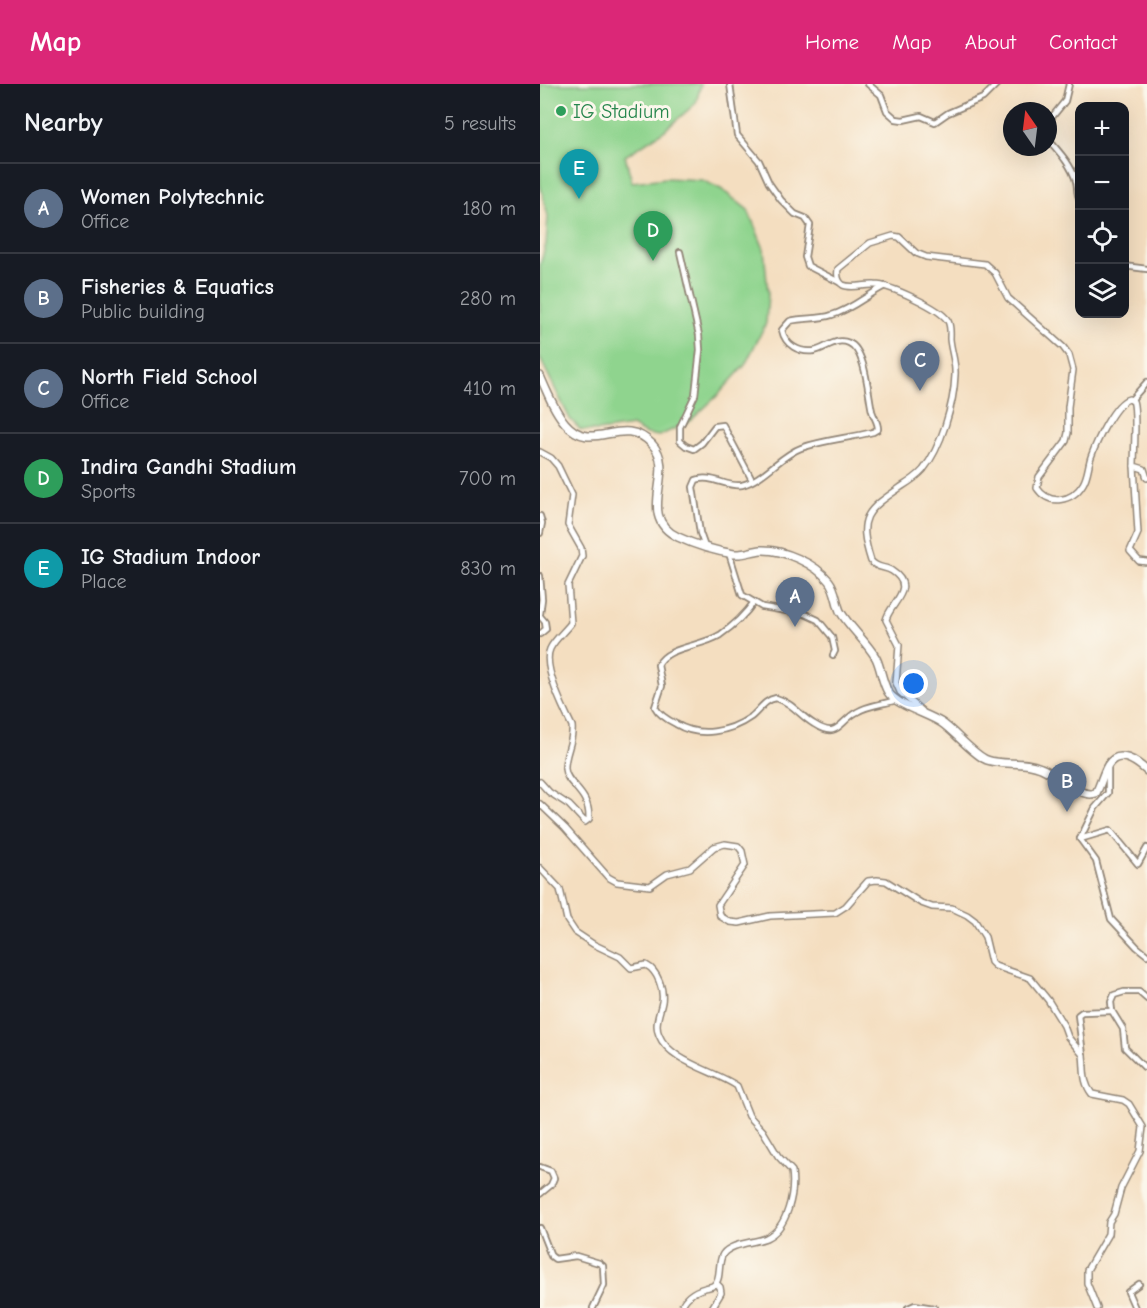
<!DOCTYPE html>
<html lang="en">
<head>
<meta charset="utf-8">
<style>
  :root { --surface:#171b24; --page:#242831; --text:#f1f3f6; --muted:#9ea1a6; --line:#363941; --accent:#db2777 }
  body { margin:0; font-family:"Comic Neue",sans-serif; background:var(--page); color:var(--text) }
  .controls { position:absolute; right:18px; top:18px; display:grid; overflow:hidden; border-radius:12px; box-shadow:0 6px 24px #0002 }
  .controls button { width:54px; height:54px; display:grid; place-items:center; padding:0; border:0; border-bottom:2px solid var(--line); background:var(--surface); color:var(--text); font:30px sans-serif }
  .compass { position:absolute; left:463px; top:18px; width:54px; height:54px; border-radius:50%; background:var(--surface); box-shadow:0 6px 24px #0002; rotate:346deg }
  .you { position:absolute; left:374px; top:600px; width:21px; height:21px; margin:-15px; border:4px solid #fff; border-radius:50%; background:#1a73e8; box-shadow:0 0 0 9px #1a73e833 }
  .badge { display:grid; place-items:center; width:39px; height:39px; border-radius:50%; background:var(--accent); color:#fff; font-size:20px; font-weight:700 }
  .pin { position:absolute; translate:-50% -50px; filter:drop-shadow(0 2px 3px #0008) }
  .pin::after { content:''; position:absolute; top:32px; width:21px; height:18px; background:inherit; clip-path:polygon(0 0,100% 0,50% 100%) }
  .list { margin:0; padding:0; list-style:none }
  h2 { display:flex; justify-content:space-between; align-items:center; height:78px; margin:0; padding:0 24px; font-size:26px }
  h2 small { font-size:20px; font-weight:400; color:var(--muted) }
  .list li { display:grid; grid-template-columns:39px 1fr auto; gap:18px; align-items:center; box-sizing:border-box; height:90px; padding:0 24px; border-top:2px solid var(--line) }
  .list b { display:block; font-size:22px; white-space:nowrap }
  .list p { margin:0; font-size:20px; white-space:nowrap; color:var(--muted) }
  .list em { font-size:20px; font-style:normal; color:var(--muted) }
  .icon { flex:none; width:33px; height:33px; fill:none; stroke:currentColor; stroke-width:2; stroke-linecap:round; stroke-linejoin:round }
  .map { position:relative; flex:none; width:607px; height:1224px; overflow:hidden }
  header { display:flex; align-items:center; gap:36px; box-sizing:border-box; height:84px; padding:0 30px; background:var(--accent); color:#fff }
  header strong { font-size:28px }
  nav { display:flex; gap:33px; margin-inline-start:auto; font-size:21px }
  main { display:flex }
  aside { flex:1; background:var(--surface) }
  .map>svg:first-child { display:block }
  .pitch { fill:#8fd48e; stroke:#5d805c; stroke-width:1.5 }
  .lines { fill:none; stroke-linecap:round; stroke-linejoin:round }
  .minor-casing { stroke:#908476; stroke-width:8 }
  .tertiary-casing { stroke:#908476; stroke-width:8 }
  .trunk-casing { stroke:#908476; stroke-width:10 }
  .minor { stroke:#fff; stroke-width:4.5 }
  .tertiary { stroke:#fff; stroke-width:5 }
  .trunk { stroke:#fff; stroke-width:7 }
  .leisure-dot { fill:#2e9e5b; stroke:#fbf7ec; stroke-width:2 }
  .labels { text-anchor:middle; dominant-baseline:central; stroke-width:6; stroke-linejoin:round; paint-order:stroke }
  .leisure-label { font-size:20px; fill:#27864d; stroke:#fbf7ec; text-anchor:start }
</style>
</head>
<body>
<header>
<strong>Map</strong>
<nav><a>Home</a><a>Map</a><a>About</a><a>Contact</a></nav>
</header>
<main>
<aside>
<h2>Nearby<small>5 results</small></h2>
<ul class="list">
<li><span class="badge" style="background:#5c6f8a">A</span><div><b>Women Polytechnic</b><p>Office</p></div><em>180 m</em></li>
<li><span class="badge" style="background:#5c6f8a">B</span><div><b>Fisheries &amp; Equatics</b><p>Public building</p></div><em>280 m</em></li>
<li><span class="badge" style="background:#5c6f8a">C</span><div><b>North Field School</b><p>Office</p></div><em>410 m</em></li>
<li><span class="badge" style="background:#2e9e5b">D</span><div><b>Indira Gandhi Stadium</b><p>Sports</p></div><em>700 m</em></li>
<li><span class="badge" style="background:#0f9aa8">E</span><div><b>IG Stadium Indoor</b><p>Place</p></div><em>830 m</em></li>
</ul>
</aside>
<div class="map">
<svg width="607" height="1224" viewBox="0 0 607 1224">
  <rect width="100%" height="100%" fill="#fbf7ec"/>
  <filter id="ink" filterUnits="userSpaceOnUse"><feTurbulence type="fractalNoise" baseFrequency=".0167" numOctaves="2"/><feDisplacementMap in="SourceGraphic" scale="12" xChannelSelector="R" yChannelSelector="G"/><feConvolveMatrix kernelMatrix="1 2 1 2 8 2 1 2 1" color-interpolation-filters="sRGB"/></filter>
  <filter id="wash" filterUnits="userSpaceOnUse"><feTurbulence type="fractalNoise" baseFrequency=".008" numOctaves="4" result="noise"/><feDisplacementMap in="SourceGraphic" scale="24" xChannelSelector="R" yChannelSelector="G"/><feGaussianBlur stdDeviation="1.35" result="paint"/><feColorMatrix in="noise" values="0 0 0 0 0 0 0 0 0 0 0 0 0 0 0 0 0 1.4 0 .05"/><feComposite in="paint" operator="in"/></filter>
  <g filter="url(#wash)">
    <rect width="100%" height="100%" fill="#f4dec0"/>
    <!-- pitch -->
    <polygon class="pitch" points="0,0 161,0 156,19 124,47 85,72 92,98 126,94 162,96 181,105 208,126 224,165 228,210 226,239 205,281 178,311 149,338 119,352 106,350 92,342 58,347 41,346 30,335 0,274 0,181 6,160 8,132 0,100"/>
  </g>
  <g filter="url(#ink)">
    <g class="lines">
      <!-- minor casing -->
      <g class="minor-casing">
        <g id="minor">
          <polyline points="190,0 197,51 219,77 229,99 241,116 255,130 265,134 270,141 265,173 268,182 299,198"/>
          <polyline points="328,0 341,11 347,27 356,35 363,36 381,32 395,38 408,29 443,14 457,0"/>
          <polyline points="508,38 525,17 529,0"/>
          <path d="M508 55C519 68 531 80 536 97 538 104 536 109 540 116"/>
          <polyline points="140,168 159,251 160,266 155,311 140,343 140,357 146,362 154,365 162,359 175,342 183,341 212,396"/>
          <polyline points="584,182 607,185"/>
          <polyline points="591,316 607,298"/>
          <polyline points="0,432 2,439 0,449"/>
          <path d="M165 463 160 449 153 403 156 396C171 390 187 404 202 401 223 396 241 371 261 364 284 356 310 354 333 348L338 345C338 338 334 334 332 327 328 311 326 266 309 259 295 253 286 265 274 267 259 269 245 261 242 246L250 237C264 233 278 236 292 231 311 226 327 211 345 202"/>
          <polyline points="189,469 202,511 222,523 265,530 278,536 292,553 295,567 293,571"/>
          <polyline points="0,492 2,515 0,530"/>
          <path d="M214 518C205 531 193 542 180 551 161 563 127 562 118 581L122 602 115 623C119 631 128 636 136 640 159 654 190 648 211 633 220 626 224 616 236 614 253 619 260 632 274 640 299 656 299 637 317 628 328 621 344 620 357 616"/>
          <polyline points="0,532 5,538 6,545 0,550"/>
          <polyline points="568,683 568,709 555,724 540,755 556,777 571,835 597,863 607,871"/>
          <polyline points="540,755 570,746 598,780 607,764"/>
          <polyline points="607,915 599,908 584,908 574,911 571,918 572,927 583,945 585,964 604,983 607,982"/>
          <polyline points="543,971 538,931 542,928 572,927"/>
          <polyline points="0,1083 11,1087 14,1094 11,1101 0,1110"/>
          <polyline points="0,1144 11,1172 15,1175 36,1172 59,1179 63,1182 64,1201 53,1224"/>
          <polyline points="368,1224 375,1221 394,1224"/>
          <polyline points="595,1224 588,1208 599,1200"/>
        </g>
      </g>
      <!-- tertiary casing -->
      <g class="tertiary-casing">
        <g id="tertiary">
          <path d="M0 368 11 374 18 382 32 411 28 441 41 464 42 472 28 501 31 539C24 548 14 556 10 565 2 582 24 626 32 642 34 657 24 671 25 685 26 701 50 707 49 735L45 738 29 721 9 708 0 698"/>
          <polyline points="594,382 598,449 590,467 599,477 607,478"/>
          <path d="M382 627 360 608 356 599 359 561 346 536C349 520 378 504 352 487 345 482 337 485 331 477 317 433 326 427 361 403 369 398 377 393 383 386 401 364 414 320 415 291 416 279 411 267 410 255 410 249 411 243 408 237 400 224 350 201 335 201 325 200 312 205 303 201 297 197 297 191 298 185L330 159 353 152 359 153 376 169 386 173 445 180 455 189 468 214 523 263 529 271 533 286 528 323V349L526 357 499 393 497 404C509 422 532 418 543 400 548 392 548 382 551 373 556 359 574 319 589 315L593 317C597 325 594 369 594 382L604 385 607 394"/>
          <path d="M0 720 25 744 68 793 77 798 110 802 127 790 150 784 174 763 185 760 198 762 202 767 205 781 178 821 180 832 190 838 199 839 230 832 295 829 306 822 328 797 337 796 346 797 381 819 392 823 412 824 427 831 435 837 445 853 451 878 455 882 490 894 508 916 524 942 528 953 543 971C545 986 542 997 552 1010L583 1016 589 1020 603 1043 600 1067 581 1104 574 1130 569 1138 568 1150 547 1186V1199L557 1224"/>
          <path d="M0 784 20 805 27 836 35 848 53 860 80 873 91 884 106 881C118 887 124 906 122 918 120 929 114 940 119 951 129 977 175 987 197 1002L209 1032 223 1047 238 1072 252 1087C255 1108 248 1144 226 1154 214 1159 191 1159 183 1170 177 1179 182 1195 174 1201 172 1203 168 1203 165 1204 154 1207 145 1213 141 1224"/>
          <polyline points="172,1224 181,1209 180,1203 176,1199"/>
        </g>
      </g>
      <!-- trunk casing -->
      <g class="trunk-casing">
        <path id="trunk" d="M0 292C7 308 14 326 25 339 53 372 81 328 112 360 138 387 94 432 138 453 155 461 176 467 194 470 203 471 212 467 221 466 243 465 276 480 289 497 296 506 296 518 300 527 310 544 326 557 336 574 341 584 342 598 348 608 357 622 387 629 402 639 414 647 435 672 447 676 464 682 483 676 501 684 517 690 540 715 556 709 561 700 563 689 568 681 579 664 597 678 607 687"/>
      </g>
      <!-- minor -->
      <use href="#minor" class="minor"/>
      <!-- tertiary -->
      <use href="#tertiary" class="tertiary"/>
      <!-- trunk -->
      <use href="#trunk" class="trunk"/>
    </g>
  </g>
  <!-- markers -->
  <circle class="leisure-dot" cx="21" cy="27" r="6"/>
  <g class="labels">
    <!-- leisure labels -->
    <g class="leisure-label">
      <text x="33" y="27">IG Stadium</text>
    </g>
  </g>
</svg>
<div class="controls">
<button>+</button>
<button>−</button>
<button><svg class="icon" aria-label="locate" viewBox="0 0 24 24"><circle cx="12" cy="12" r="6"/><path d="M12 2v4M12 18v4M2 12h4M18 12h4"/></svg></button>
<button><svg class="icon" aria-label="layers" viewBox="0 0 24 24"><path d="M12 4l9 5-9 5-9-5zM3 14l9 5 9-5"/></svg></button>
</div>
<svg class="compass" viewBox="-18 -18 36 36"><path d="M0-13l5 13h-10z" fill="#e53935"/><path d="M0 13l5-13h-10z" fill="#9ea1a6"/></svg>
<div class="you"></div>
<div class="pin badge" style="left:255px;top:543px;background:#5c6f8a">A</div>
<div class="pin badge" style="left:527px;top:728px;background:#5c6f8a">B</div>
<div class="pin badge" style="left:380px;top:307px;background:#5c6f8a">C</div>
<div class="pin badge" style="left:113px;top:177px;background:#2e9e5b">D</div>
<div class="pin badge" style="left:39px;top:115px;background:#0f9aa8">E</div>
</div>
</main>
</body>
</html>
